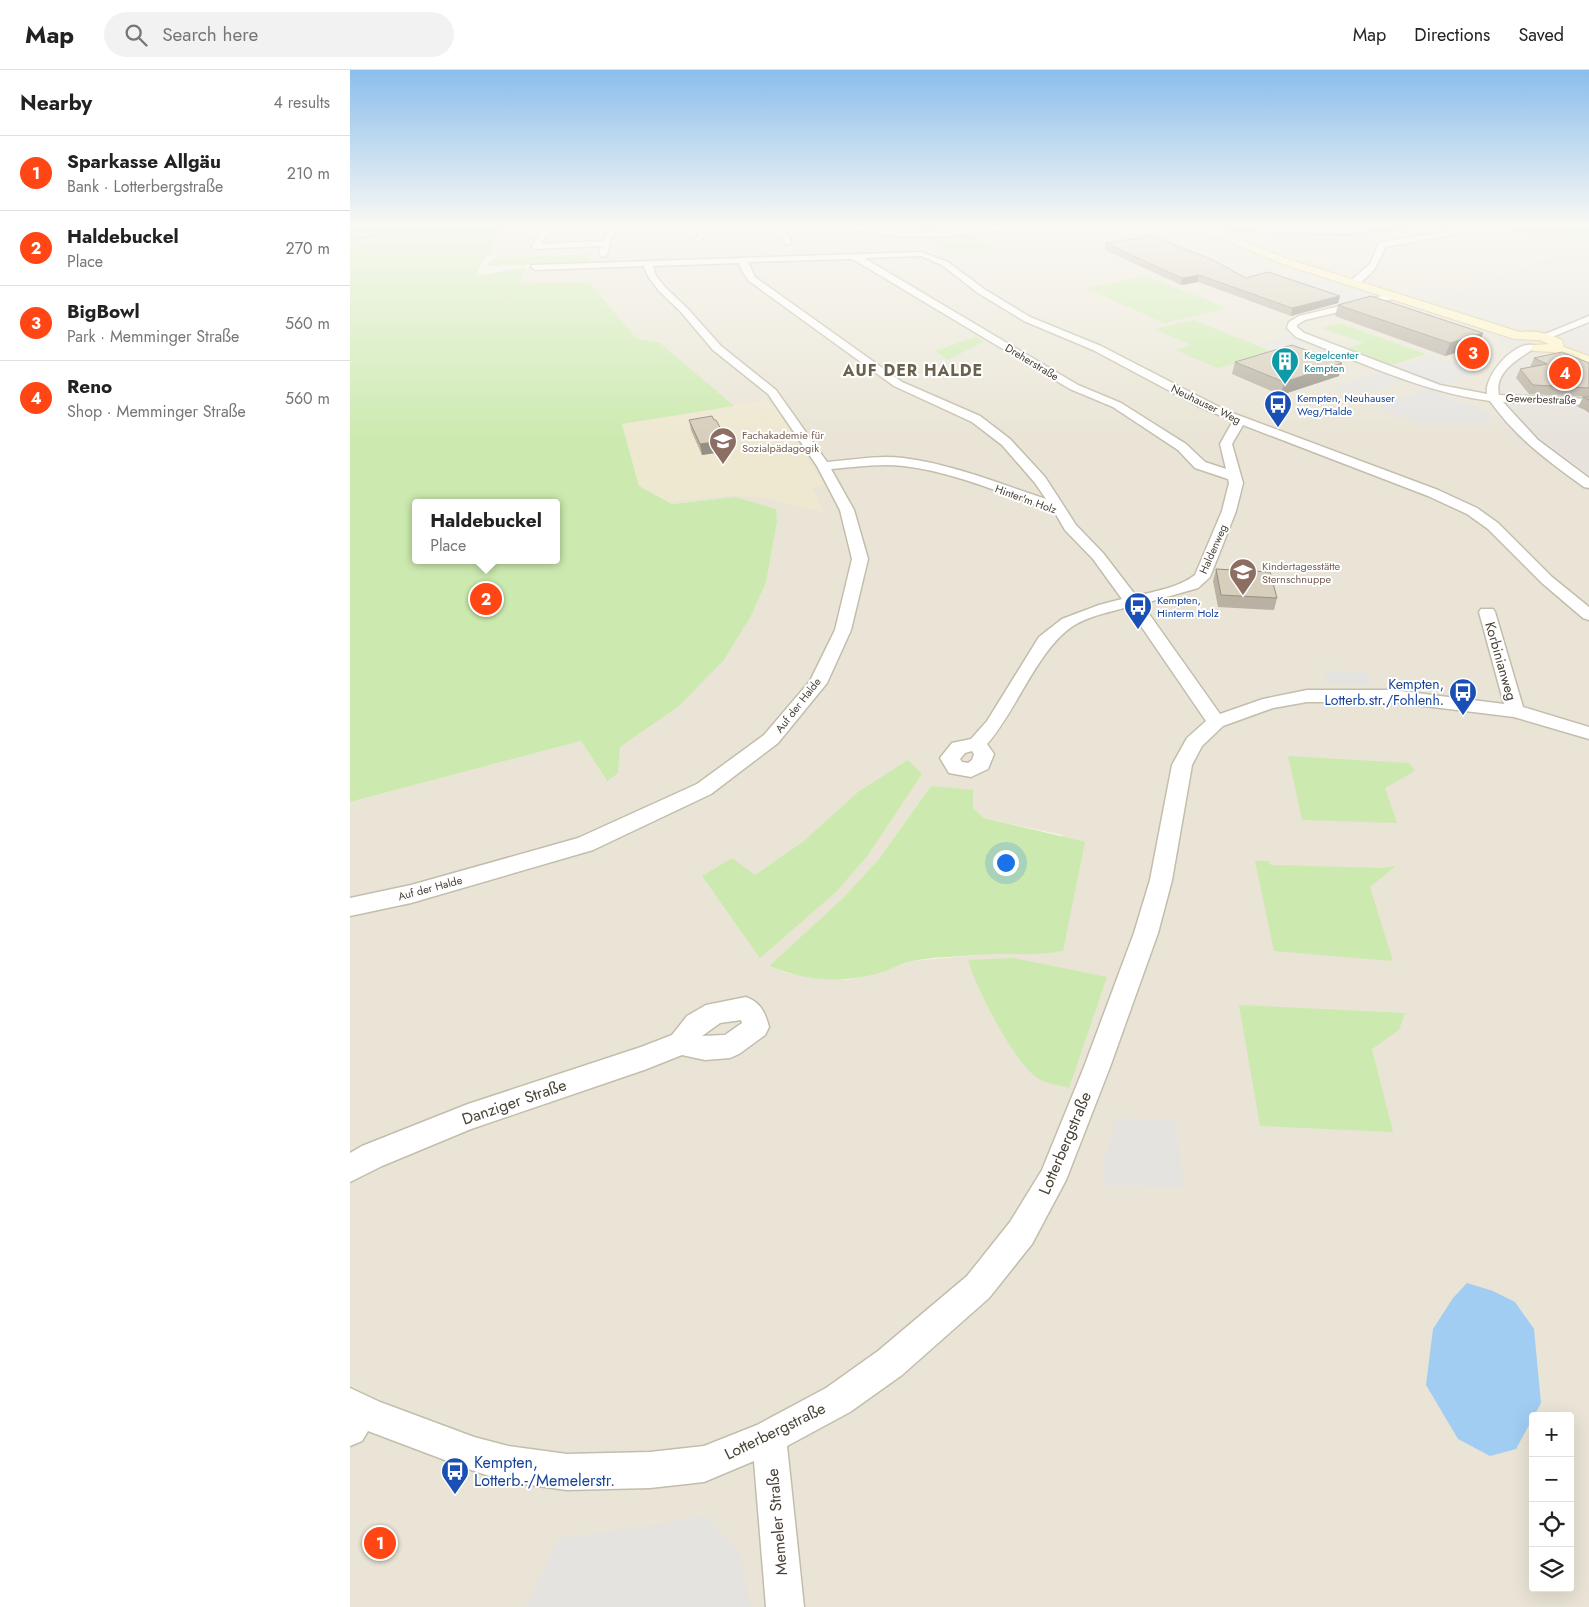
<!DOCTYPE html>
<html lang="en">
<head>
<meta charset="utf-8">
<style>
  :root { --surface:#fff; --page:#f2f2f2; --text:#222; --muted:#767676; --line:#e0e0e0; --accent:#ff4614 }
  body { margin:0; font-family:Jost,sans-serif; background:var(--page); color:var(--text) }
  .controls { position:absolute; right:15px; bottom:15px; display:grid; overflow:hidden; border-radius:5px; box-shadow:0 5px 20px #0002 }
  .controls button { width:45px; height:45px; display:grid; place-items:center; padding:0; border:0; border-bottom:1px solid var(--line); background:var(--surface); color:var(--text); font:25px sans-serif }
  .you { position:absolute; left:655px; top:792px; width:18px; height:18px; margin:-12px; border:4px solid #fff; border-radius:50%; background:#1a73e8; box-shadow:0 0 0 8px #1a73e833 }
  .badge { display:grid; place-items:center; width:32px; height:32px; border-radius:50%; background:var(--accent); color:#fff; font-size:16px; font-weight:700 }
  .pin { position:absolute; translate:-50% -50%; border:2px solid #fff; box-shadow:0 1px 5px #0006 }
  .popup { position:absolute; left:62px; top:429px; width:148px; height:65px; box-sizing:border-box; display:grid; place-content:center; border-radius:5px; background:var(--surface); filter:drop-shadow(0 1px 4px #0005); font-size:16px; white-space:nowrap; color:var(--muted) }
  .popup b { font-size:19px; color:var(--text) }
  .popup::after { content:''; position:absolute; left:50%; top:100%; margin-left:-10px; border:10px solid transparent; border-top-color:var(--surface) }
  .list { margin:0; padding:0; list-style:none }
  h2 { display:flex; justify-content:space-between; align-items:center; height:65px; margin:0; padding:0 20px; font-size:21px }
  h2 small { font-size:16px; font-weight:400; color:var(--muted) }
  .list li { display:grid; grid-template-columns:32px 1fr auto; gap:15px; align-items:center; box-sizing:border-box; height:75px; padding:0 20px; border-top:1px solid var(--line) }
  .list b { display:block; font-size:19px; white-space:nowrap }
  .list p { margin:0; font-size:16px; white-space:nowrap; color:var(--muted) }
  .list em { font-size:16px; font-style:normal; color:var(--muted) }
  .icon { flex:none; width:28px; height:28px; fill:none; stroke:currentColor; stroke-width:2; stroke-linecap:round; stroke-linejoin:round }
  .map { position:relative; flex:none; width:1239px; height:1537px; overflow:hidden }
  header { display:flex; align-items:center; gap:30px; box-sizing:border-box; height:70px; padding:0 25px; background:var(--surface); border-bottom:1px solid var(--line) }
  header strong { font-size:24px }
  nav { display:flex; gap:28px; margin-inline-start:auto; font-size:18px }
  .search { width:350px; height:45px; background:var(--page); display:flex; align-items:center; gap:12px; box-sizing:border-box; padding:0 18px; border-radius:28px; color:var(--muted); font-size:19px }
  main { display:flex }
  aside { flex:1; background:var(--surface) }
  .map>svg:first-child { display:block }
  .residential { fill:#e9e4d5; fill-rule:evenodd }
  .industrial { fill:#e7e3dc }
  .education { fill:#eee8d1 }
  .green { fill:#cceaaf; fill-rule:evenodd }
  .parking { fill:#e5e3df }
  .water { fill:#a1cdf3 }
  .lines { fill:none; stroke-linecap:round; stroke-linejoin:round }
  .stream { stroke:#a1cdf3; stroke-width:2.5 }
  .minor-casing { stroke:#c3bdac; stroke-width:3 }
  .secondary-casing { stroke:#d6c995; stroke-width:2 }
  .minor { fill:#fff; fill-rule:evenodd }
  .secondary { fill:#fff5c7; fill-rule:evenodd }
  .wall { fill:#b9b1a2 }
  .shaded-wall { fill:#969084 }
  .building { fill:#d7cebc; stroke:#969084 }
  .labels { text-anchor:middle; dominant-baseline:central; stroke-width:4; stroke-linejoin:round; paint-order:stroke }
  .far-culture-label { font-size:11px; fill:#0d838f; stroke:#fff; text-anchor:start }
  .far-street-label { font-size:11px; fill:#484236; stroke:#fff }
  .far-transit-label { font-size:11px; fill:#164399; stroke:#fff; text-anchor:start }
  .far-education-label { font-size:11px; fill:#785e54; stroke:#fff; text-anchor:start }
  .street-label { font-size:14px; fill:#484236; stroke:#fff }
  .transit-label { font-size:14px; fill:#164399; stroke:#fff; text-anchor:end }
  .far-district-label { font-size:16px; font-weight:bold; letter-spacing:1px; fill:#6b614d; stroke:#fff }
  .near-street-label { font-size:16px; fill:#484236; stroke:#fff }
  .near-transit-label { font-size:16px; fill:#164399; stroke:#fff; text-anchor:start }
</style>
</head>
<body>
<header>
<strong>Map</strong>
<div class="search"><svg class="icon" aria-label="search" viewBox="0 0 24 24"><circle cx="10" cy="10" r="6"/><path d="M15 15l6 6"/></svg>Search here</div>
<nav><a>Map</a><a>Directions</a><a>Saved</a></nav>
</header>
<main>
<aside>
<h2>Nearby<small>4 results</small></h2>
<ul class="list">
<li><span class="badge">1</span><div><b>Sparkasse Allgäu</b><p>Bank · Lotterbergstraße</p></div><em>210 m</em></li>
<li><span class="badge">2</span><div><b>Haldebuckel</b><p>Place</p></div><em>270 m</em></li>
<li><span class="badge">3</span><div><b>BigBowl</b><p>Park · Memminger Straße</p></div><em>560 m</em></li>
<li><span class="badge">4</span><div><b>Reno</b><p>Shop · Memminger Straße</p></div><em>560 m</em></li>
</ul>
</aside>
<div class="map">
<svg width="1239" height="1537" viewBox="0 0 1239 1537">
  <rect width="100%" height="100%" fill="#f4f1e7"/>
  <!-- residential -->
  <path class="residential" d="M155 154H533L536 158H540L538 160 574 162 607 183 644 178H683L696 186 854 164 910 187 984 173 985 164 1071 154H1157L1151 157 1160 160 1114 161 1104 164 1200 185 1109 220 1083 214 1052 222 1028 225 1148 270 1156 280 1130 320 1171 377 1196 375 1239 406V1537H0V732L231 671 256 710 268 703 270 677 328 637 373 590 400 548 416 513 427 452 385 427 322 434 289 416 310 273 286 268 239 212 168 213 180 195H193L240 184 146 188 141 186 142 179ZM581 716 623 738 634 748 713 765 626 885 562 891 533 902 498 910 467 908 436 903 419 896 494 827 529 789ZM454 771 410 887 405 806ZM1183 1346H1220V1518H1183Z"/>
  <!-- industrial -->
  <g class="industrial">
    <polygon points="582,154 1071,154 985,164 985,173 910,187 853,164 696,187 683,178 644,178 618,163"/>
    <polygon points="1160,160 1180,168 1239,169 1239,406 1196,375 1171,377 1130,320 1156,281 1148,270 1027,225 1052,222 1083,214 1109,220 1199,186 1103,164 1114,161"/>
  </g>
  <!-- education -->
  <g class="education">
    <polygon points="697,154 723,165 680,171 666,177 644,178 618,163"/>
    <polygon points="417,330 424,336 474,415 462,417 473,442 419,429 387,425 319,432 289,416 272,354"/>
  </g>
  <!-- green -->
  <g class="green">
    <polygon points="0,154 57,154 36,163 0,169"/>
    <path d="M60 154H155L142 178 141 186 135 187 126 205C144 204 160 198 177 198L169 213 239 212 286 268 310 273 384 336 272 354 289 416 322 434 385 427 426 439 427 452 416 513 400 548 373 591 328 637 270 677 268 703 257 711 231 671 0 732V171L38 164ZM66 433H206V490H66Z"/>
    <polygon points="540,154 658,154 595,161 538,161 541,156"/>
    <polygon points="1158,154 1239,154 1239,169 1180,168 1150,156"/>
    <polygon points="618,163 644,178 607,183 565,165"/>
    <polygon points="241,184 238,194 138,196 138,193 146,188"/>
    <polygon points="796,206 877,238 814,253 735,218"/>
    <polygon points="844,250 925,283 868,298 825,280 841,275 805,259"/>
    <polygon points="990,253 1076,284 1041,295 997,278 1013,273 972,258"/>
    <polygon points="625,267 635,271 598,290 585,281"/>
    <polygon points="938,686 1059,693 1065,701 1035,718 1047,753 952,750"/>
    <polygon points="558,690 572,704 518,785 486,822 410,888 352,806 382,788 405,805 454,771 508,722"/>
    <path d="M581 716 623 720V738L634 748 735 772 713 881C683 887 653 882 623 885 603 887 581 887 562 891 552 893 543 899 533 902 495 914 455 911 419 896L494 827 529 789Z"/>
    <polygon points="905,791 918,791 921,795 1032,798 1046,796 1020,817 1043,891 924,881"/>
    <path d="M664 888 757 907 719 1018C710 1015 698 1014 689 1009 666 997 625 916 618 890Z"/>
    <polygon points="889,935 1055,943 1049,960 1022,979 1043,1062 910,1056"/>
  </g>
  <!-- parking -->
  <g class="parking">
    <polygon points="889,154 910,156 911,154 942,154 971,156 970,164 886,159"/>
    <polygon points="746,163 770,175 711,183 690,172"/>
    <polygon points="854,167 931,198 923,199 926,201 899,206 894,204 883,206 840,187 786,196 770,188 823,180 809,172"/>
    <polygon points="955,202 1024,224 996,231 929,208"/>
    <polygon points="940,266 957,272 927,281 910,274"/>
    <polygon points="1080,286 1128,303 1092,315 1045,297"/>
    <polygon points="1035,301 1056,309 1002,327 981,318"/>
    <polygon points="1079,319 1142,344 1139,354 1071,355 1027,337"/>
    <polygon points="973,600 1016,602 1023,615 978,614"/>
    <polygon points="766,1048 826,1050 834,1118 754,1115 753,1093"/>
    <polygon points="356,1445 390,1483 400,1537 175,1537 209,1468 305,1455"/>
  </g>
  <!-- water -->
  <polygon class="water" points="1117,1213 1143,1221 1165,1232 1184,1259 1191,1333 1166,1379 1140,1386 1108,1369 1076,1315 1083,1259 1103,1228"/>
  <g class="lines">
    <!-- stream -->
    <g class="stream">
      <polyline points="873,157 899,162 997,165 1086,154"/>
      <polyline points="0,170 36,163 58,154"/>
    </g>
    <!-- minor casing -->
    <g class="minor-casing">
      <g id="minor">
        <polygon points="195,154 203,154 191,174 253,171 263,154 271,154 261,169 257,185 253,187 249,185 251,176 183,179 182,177"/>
        <polygon points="346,154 354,154 357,164 348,172 344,170 349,164"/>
        <polygon points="425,154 433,154 436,161 434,164 440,166 441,174 435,174 433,169 425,165 428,161"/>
        <path d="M487 154H500L535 160 581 161 659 154H676L672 156C619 165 562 173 509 160 502 159 493 158 487 154Z"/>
        <polygon points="715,154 724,154 739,162 732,164"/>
        <path d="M1119 154H1129L1100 165 1035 177C1029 194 1020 210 1002 216L998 213 1020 194 1029 173 1098 161Z"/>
        <path d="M571 182 598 192 634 219 680 247 751 276 877 341 1088 420 1127 438 1148 453 1202 507 1239 537V550L1233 548 1192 513 1138 459 1117 444 1078 426 893 355 882 374 893 413 886 441 860 507 848 518 792 534 870 644 913 629 957 620H1042L1154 634 1129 542 1131 539H1143L1145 542 1173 637 1239 657V669L1164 647 1042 632H957L923 638 873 656 852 676 842 695 822 810 808 863 760 997 716 1110 682 1174 639 1228 552 1305 500 1342 437 1376 454 1537H416L404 1391 354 1412 300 1418 217 1420 158 1412 124 1401 18 1361 12 1371 0 1376V1318L30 1332 124 1367 158 1376 217 1384 300 1382 354 1376 407 1355 476 1318 528 1281 617 1206 660 1152 692 1100 734 997 784 863 800 810 822 695 837 668 856 651 778 537C760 542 738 546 723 556 687 580 667 640 637 674L644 684 638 699 621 707 599 703 590 688 602 673 621 669 637 651 689 567 712 549 749 535 772 529 743 489 715 460 704 441C655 425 605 402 554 396 530 393 505 397 481 399L504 440 518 489 501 560 477 613 428 673 361 724 243 780 61 833 0 846V828L61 815 228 768 347 714 414 665 460 611 485 560 502 489 490 440 467 396 418 324 363 280 331 242 309 221 298 206 294 196 185 200 181 197 182 195ZM571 186 592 195 628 223 674 251 743 280 848 336 883 351 870 374 876 399 855 392 836 374 771 333 728 315 514 188ZM500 189 506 191 720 319 763 337 828 380 845 398 878 409 879 413 872 441 845 505C828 518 806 521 786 526L753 483 726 455 695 407 660 369 630 346 552 312 405 207 398 192ZM389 193 392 201 399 211 544 316 622 352 652 375 685 413 696 429C650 414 602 394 553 388 528 385 502 390 477 392L426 320 371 276 337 238 315 217 306 206 303 196ZM622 681 624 684 622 690 618 693 612 692 610 689 615 683Z"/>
        <path d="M1044 223 1047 224V228L955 250 947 255V257L954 263 1090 315 1137 324C1134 305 1165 271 1183 275L1184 277 1183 279C1167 290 1144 302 1149 325L1239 329V335L1153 332 1188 370 1239 408V418L1234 417C1199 392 1165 367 1140 331 1073 322 1010 292 946 267L937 258 939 252 949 246Z"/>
        <polygon points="1239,246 1239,252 1197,269 1193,270 1188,267"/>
        <path d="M396 927C411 933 415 942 419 957L415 965 389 984 380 988 355 990 332 985 294 1000 121 1059 32 1096 0 1112V1083L12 1076 118 1034 291 977 322 965 337 946 356 935ZM391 950 392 953 375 965 352 966 370 953Z"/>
      </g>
    </g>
    <!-- secondary casing -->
    <g class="secondary-casing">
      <path id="secondary" d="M837 154H850L938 189 1170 262C1184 260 1199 263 1212 270L1214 277 1239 286V295L1203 282 1183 281 1181 278 1183 275 1199 274 1189 270 1164 269 930 193Z"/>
    </g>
    <!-- minor -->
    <use href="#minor" class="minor"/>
    <!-- secondary -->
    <use href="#secondary" class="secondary"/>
  </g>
  <!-- wall -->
  <g class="wall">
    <polygon points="755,173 896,208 990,226 988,233 941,246 848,212 831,215 755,180"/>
    <polygon points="988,235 1129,276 1095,286 985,246"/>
    <polygon points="1184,288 1239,293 1239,327 1179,324 1166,308 1170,299 1180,297"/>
    <polygon points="885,292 989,306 931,325 882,304"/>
    <polygon points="1233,327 1239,327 1239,343 1235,340 1228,337"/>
    <polygon points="339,350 364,350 377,370 379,381 352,385 341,360"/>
    <polygon points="866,499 927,528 924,540 868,537 863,511"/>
  </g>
  <!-- shaded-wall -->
  <g class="shaded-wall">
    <polygon points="849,205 848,212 831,215 832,208"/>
    <polygon points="990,226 988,233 941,246 942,238"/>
    <polygon points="1133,263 1129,276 1095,286 1100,273"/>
    <polygon points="992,293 989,306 931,325 934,312"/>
    <polygon points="377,370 379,381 352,385 350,374"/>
  </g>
  <!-- building -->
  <g class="building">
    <polygon points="802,166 863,190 896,208 918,202 990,226 942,238 849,205 832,208 755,173"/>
    <polygon points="1021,226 1133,263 1100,273 988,235"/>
    <polygon points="942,275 992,293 934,312 885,292"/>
    <polygon points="1212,282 1239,293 1239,318 1183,315 1170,299 1197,294 1184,288"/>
    <polygon points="1233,327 1239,327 1239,330"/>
    <polygon points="362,346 364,350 366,350 377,370 350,374 339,350"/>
    <polygon points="866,499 920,502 927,528 871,525"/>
  </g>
  <!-- sky -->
  <linearGradient id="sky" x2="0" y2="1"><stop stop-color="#8bbeec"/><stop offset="0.42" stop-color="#faf9f4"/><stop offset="1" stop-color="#faf9f4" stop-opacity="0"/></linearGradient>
  <rect width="1239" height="369" fill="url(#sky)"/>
  <!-- icons -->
  <defs>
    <g id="building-pin" transform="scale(1.4375)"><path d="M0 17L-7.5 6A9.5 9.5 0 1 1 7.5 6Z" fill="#0f9aa8" stroke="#fff"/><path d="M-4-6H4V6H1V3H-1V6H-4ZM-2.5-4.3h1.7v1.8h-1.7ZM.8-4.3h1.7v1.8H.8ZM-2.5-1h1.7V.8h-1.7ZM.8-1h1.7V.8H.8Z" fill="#fff"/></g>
    <g id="bus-pin" transform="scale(1.4375)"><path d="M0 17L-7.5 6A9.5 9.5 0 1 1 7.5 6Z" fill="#1a4fb4" stroke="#fff"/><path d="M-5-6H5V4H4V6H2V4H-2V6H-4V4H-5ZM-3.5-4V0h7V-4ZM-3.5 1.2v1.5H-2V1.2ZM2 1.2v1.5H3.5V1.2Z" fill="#fff"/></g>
    <g id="university-pin" transform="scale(1.4375)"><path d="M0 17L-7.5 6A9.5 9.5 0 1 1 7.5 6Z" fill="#8d6e63" stroke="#fff"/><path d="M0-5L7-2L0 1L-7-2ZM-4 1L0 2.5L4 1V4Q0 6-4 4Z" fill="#fff"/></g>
    <g id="school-pin" transform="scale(1.4375)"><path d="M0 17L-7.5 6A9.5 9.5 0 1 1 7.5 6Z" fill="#8d6e63" stroke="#fff"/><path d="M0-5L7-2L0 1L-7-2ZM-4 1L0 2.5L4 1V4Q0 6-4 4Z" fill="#fff"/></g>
  </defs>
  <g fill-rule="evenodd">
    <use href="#building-pin" x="935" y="291"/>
    <use href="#bus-pin" x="928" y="334"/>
    <use href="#university-pin" x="373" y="371"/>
    <use href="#school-pin" x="893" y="502"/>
    <use href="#bus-pin" x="788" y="536"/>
    <use href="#bus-pin" x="1113" y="622"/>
    <use href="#bus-pin" x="105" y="1401"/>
  </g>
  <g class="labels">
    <!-- far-culture labels -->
    <g class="far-culture-label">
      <text x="954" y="285">Kegelcenter<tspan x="954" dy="13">Kempten</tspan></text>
    </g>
    <!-- far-street labels -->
    <g class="far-street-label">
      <text transform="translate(682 292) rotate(31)">Dreherstraße</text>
      <text transform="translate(1191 329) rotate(2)">Gewerbestraße</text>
      <text transform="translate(856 334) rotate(26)">Neuhauser Weg</text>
      <text transform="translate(676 429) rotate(20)">Hinter'm Holz</text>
      <text transform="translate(863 479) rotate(-66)">Haldenweg</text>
      <text transform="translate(448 635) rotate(-52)">Auf der Halde</text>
      <text transform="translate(80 818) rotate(-15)">Auf der Halde</text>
    </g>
    <!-- far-transit labels -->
    <g class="far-transit-label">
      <text x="947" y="328">Kempten, Neuhauser<tspan x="947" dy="13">Weg/Halde</tspan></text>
      <text x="807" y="530">Kempten,<tspan x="807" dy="13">Hinterm Holz</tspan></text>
    </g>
    <!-- far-education labels -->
    <g class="far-education-label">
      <text x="392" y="365">Fachakademie für<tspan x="392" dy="13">Sozialpädagogik</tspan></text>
      <text x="912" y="496">Kindertagesstätte<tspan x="912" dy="13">Sternschnuppe</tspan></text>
    </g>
    <!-- street labels -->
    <g class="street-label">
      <text transform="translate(1151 591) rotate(74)">Korbinianweg</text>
    </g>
    <!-- transit labels -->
    <g class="transit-label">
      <text x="1094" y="614">Kempten,<tspan x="1094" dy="16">Lotterb.str./Fohlenh.</tspan></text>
    </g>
    <!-- far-district labels -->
    <g class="far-district-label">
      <text x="563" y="300">AUF DER HALDE</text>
    </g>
    <!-- near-street labels -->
    <g class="near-street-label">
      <text transform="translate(164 1032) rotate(-19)">Danziger Straße</text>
      <text transform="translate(715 1073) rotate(-67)">Lotterbergstraße</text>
      <text transform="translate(425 1361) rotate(-26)">Lotterbergstraße</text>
      <text transform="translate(427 1452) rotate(-95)">Memeler Straße</text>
    </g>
    <!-- near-transit labels -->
    <g class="near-transit-label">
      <text x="124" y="1392">Kempten,<tspan x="124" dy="18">Lotterb.-/Memelerstr.</tspan></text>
    </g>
  </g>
</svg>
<div class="controls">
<button>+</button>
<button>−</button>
<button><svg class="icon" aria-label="locate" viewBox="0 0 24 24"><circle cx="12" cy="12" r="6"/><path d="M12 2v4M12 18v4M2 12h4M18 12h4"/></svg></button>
<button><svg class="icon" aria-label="layers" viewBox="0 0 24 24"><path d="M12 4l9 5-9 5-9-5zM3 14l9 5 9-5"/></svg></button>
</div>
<div class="you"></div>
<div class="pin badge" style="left:30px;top:1473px">1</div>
<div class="pin badge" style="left:136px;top:529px">2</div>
<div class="popup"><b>Haldebuckel</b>Place</div>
<div class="pin badge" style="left:1123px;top:283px">3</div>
<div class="pin badge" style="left:1215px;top:303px">4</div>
</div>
</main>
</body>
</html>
